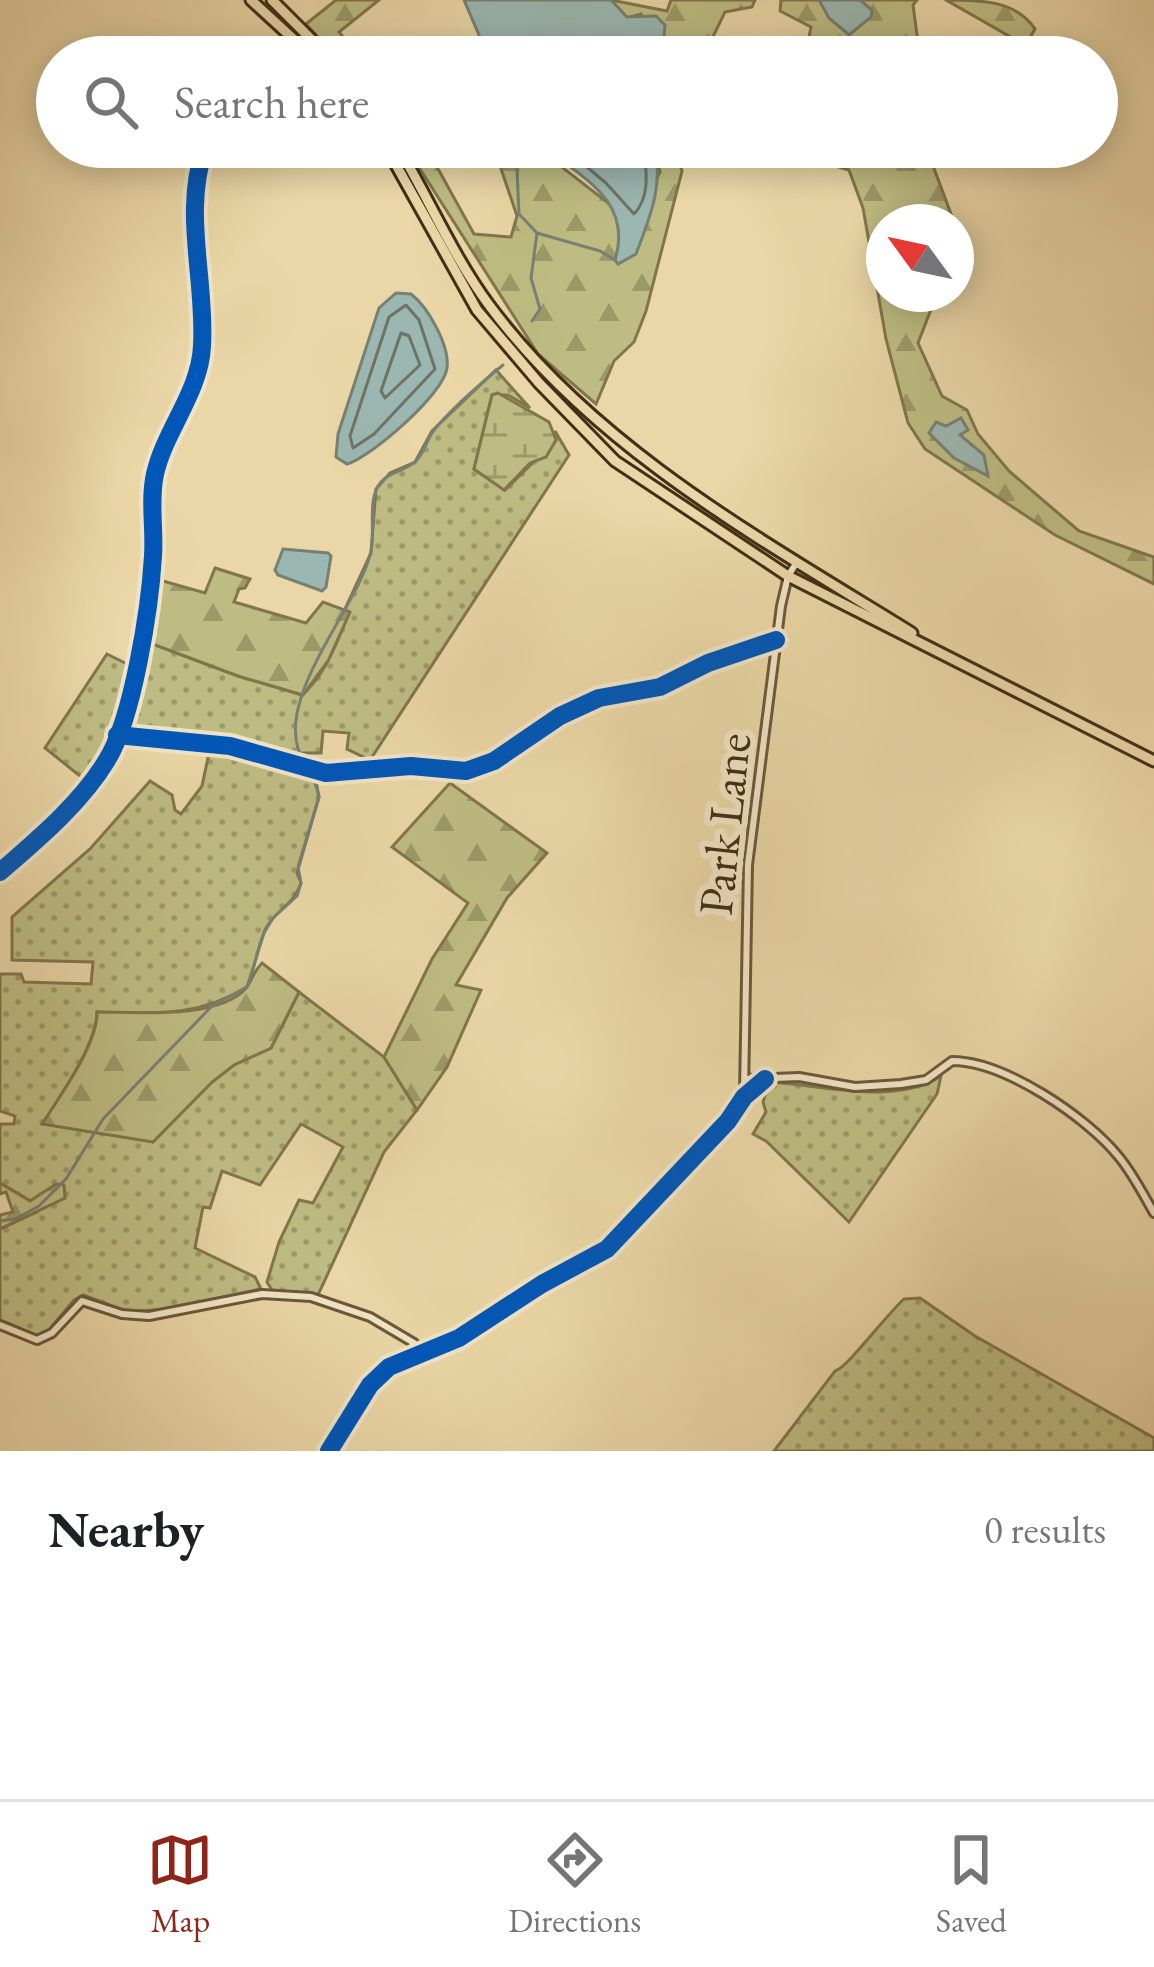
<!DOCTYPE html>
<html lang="en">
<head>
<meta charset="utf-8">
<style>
  :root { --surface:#fff; --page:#f2f2f2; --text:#202124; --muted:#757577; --line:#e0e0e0; --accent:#8f2418 }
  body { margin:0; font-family:"EB Garamond",serif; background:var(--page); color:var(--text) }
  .compass { position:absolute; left:866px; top:204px; width:108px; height:108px; border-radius:50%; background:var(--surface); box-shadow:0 6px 30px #0003; rotate:303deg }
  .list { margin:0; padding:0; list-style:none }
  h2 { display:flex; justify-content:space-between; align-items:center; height:156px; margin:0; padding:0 48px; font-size:51px }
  h2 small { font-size:39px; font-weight:400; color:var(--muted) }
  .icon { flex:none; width:66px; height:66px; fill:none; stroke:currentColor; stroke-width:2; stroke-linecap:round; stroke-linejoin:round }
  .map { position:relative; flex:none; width:1154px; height:1451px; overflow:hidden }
  .search { position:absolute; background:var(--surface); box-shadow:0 6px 30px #0003; left:36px; right:36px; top:36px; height:132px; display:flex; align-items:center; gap:30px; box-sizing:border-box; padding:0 42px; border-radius:66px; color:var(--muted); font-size:45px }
  .sheet { height:348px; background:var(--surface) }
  nav { display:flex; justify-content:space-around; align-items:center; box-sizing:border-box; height:168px; border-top:3px solid var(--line); background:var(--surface); font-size:33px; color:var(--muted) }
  nav a { display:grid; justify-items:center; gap:6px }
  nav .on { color:var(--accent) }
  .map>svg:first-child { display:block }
  .grass { fill:url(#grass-dots); stroke:#80764c; stroke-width:3 }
  .forest { fill:url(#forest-firs); stroke:#80764c; stroke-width:3 }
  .wetland { fill:url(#wetland-marsh); stroke:#80764c; stroke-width:3 }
  .water { fill:#9bb7b1; stroke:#778173; stroke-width:3 }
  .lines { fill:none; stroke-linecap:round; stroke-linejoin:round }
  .shore { stroke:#6e7364; stroke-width:3 }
  .stream { stroke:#778173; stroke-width:3 }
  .minor-casing { stroke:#6b593a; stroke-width:12 }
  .major-casing { stroke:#412f16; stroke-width:15 }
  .minor { stroke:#f1e4c5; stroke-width:6 }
  .major { stroke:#ead6a6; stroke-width:9 }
  .cycleway-casing { stroke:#f1e4c5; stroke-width:26 }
  .cycleway { stroke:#0057b8; stroke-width:18 }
  .labels { text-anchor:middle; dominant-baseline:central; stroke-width:12; stroke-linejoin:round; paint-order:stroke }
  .street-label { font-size:48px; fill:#412f16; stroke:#f1e4c5 }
</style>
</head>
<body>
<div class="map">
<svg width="1154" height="1451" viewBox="0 0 1154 1451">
  <defs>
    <pattern id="grass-dots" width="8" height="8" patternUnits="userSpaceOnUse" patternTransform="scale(3)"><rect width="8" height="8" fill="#bebc82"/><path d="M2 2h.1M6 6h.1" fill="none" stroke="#9c9969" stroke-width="1.8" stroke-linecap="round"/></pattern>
    <pattern id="forest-firs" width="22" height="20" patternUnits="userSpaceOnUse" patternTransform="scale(3)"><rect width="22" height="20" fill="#bebc82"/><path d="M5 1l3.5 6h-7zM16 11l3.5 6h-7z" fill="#9c9969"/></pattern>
    <pattern id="wetland-marsh" width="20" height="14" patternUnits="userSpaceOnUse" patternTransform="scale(3)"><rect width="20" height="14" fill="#bebc82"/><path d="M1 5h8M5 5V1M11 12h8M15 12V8" fill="none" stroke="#9c9969"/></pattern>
  </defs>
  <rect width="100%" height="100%" fill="#ead6a6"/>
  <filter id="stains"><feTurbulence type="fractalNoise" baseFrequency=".00167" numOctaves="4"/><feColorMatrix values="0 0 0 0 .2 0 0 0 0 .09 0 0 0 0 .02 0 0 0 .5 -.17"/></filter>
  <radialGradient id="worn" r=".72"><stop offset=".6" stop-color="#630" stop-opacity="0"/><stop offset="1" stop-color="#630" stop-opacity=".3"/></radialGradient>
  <!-- grass -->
  <g class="grass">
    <path d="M496 370 530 408 508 395H492L474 469 505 490 556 440 555 431 569 455 370 760 347 749 349 733 323 731 321 753H298L293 761 233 743 122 734 150 643 238 676 302 695C327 673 337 641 349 613L345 609 371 553 376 489 390 473 415 462 432 431Z"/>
    <polygon points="107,654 131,666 107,744 85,780 45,748"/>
    <path d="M209 753 264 760 315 776 319 797 297 873 301 883C294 905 274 911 265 930 257 948 255 969 247 987 196 1018 155 1013 97 1012 96 1045 61 1095 43 1124L153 1142 212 1082 234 1065 271 1048 299 992 384 1057 417 1110 384 1152 318 1295 272 1290 267 1282 279 1242 299 1200 313 1203 343 1147 301 1124 260 1185 222 1171 210 1208 203 1207 195 1248 255 1277 261 1289 166 1309 128 1312 83 1295 74 1300 44 1336H38L0 1320V1229L37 1212 39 1206 0 1183V1124H14L15 1116 0 1111V974H21L24 982 91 984 93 962 12 960V917L90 849 150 781 172 795 175 810 181 814 202 786Z"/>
    <path d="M941 1076 937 1094 849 1222 766 1141 753 1134 766 1112 763 1102 770 1082C823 1085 894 1106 941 1076Z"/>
    <path d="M920 1298 975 1336 1154 1438V1451H774L835 1371C847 1368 887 1314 904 1299Z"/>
  </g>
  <!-- forest -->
  <g class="forest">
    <polygon points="336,0 379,0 339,32 359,57 336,57 306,24"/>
    <path d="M611 0 667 11 671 0C700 0 725 0 755 0L752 7 725 12 703 57H669L670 51 663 48 641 14 627 18Z"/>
    <polygon points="781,0 917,0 913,5 920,57 805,57 811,27 780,11"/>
    <path d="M946 0C980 0 1016 0 1035 29L1028 41 1016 40Z"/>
    <polygon points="406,147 426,147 474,234 511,237 517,216 496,154 500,147 536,147 616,209 621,239 615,260 660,172 655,147 674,147 682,171 646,311 634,342 614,361 596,404 538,354"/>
    <polygon points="843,147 926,147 954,222 884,222 884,294 937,294 918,343 942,396 967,410 978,434 1009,471 1079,531 1154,557 1154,584 1055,535 925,449 908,423 886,339 863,208 849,170 835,166 829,155"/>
    <polygon points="215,568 250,579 245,588 239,589 234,602 306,623 323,602 350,612 328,661 303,695 238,676 150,643 156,579 205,593"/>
    <polygon points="450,783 547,853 507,898 456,985 481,990 447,1067 417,1110 384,1057 432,959 468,903 392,847"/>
    <path d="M262 963 299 992 271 1048 234 1065 212 1082 153 1142 42 1124C60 1096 98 1044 97 1012 135 1012 220 1020 247 987 252 979 255 970 262 963Z"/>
    <polygon points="0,1183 30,1201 56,1184 64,1185 65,1198 0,1229 0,1215 13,1212 6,1192 0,1194"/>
  </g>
  <!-- wetland -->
  <polygon class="wetland" points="498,393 549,422 556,440 546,457 530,463 504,490 474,469 492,395"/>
  <!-- water -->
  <g class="water">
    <polygon points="464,0 611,0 627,17 656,16 665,25 663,47 670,51 669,57 497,57 485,49"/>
    <polygon points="819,0 860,0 872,10 871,17 849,35 829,18"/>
    <path d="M543 147H655C663 187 650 217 636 254L618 264 615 260C633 202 584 178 543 147Z"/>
    <path d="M396 293 411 294C428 307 450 346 447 368 444 394 371 457 347 464L336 457 338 434 379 308Z"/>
    <polygon points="961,418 968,430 960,435 984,455 988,476 954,458 929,433 936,422 946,426"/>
    <polygon points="283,549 328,553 331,556 326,587 322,591 278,575 275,570"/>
  </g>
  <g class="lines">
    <!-- shore -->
    <g class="shore">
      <path d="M563 147 606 183 634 214C651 196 646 170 644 147"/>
      <polygon points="406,305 419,320 435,369 374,434 353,448 350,436 389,317"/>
      <polygon points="401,333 409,336 420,365 385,398 381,391"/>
    </g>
    <!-- stream -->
    <g class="stream">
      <polyline points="516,147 519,214 536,232"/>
      <polyline points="532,321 540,309 531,278 537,233 600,251 615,260"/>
      <path d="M306 765C264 706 359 609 371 551 375 532 368 503 378 486 387 471 405 472 416 461 425 452 427 438 435 429 454 406 480 384 503 365"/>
      <polyline points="0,1221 15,1219 39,1206 66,1179 103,1119 212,1006 247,987 264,933 273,918 297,896 301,883 298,867 319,797 312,772"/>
    </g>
    <!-- minor casing -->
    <g class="minor-casing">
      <g id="minor">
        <polyline points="273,57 289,36"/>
        <polyline points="117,735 230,746 326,773 411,766 466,771 494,761 560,716 599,698 660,687 708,663 776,640"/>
        <path d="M0 872C38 839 81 803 107 760 133 718 150 607 153 556 155 529 149 501 155 474 165 430 200 392 202 346 206 279 182 213 205 147"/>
        <path d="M746 1079 799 1077 855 1087 901 1084 926 1080 952 1061C1004 1061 1087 1117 1119 1157 1133 1174 1143 1194 1154 1213"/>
        <polyline points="744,1093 748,865 781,606 788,576 797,562"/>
        <polyline points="0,1325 37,1340 52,1333 82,1301 122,1314 149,1316 262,1294 311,1297 370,1317 414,1343 421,1352"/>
        <polyline points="329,1451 370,1385 389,1367 459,1338 542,1284 607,1249 728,1121 744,1097 765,1079"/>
      </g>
    </g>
    <!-- major casing -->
    <g class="major-casing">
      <g id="major">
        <polyline points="251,0 313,57"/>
        <polyline points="272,0 329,57"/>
        <polyline points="386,147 477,310 539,383 615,461 788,576 1154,761"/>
        <path d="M398 147C429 199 453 256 489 305 596 449 762 540 912 633"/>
      </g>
    </g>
    <!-- minor -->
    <use href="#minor" class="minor"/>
    <!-- major -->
    <use href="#major" class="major"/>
    <!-- cycleway casing -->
    <g class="cycleway-casing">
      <g id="cycleway">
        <polyline points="117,735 230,746 326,773 411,766 466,771 494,761 560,716 599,698 660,687 708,663 776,640"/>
        <path d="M0 872C38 839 81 803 107 760 133 718 150 607 153 556 155 529 149 501 155 474 165 430 200 392 202 346 206 279 182 213 205 147"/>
        <polyline points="329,1451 370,1385 389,1367 459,1338 542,1284 607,1249 728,1121 744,1097 765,1079"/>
      </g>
    </g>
    <!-- cycleway -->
    <use href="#cycleway" class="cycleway"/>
  </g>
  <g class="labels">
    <!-- street labels -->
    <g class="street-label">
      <text transform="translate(724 824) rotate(-84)">Park Lane</text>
    </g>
  </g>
  <rect width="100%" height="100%" filter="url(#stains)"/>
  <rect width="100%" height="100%" fill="url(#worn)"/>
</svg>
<svg class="compass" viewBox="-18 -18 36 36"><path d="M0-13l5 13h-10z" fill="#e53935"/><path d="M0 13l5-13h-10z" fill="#757577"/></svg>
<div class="search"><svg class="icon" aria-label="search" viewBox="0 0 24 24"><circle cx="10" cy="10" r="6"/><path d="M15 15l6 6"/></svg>Search here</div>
</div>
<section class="sheet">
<h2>Nearby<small>0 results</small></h2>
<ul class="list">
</ul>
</section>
<nav>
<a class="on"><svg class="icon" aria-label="map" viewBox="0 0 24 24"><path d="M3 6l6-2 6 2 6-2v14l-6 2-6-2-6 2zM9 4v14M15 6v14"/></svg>Map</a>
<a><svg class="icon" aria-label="directions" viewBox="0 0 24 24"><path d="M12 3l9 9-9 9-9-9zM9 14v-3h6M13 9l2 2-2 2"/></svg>Directions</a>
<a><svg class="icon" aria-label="saved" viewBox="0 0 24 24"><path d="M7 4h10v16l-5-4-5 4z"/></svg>Saved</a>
</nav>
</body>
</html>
